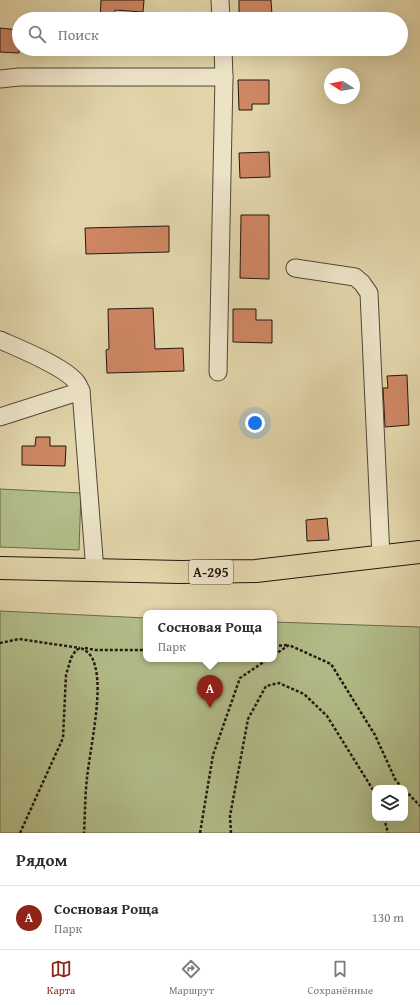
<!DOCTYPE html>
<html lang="ru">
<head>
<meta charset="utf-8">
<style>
  :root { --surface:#fff; --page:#f2f2f3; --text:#2b2b33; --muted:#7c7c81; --line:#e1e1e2; --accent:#8f2418 }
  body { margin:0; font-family:"Gentium Book Plus",serif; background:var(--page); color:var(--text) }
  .controls { position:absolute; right:12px; bottom:12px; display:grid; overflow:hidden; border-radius:8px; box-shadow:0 4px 16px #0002 }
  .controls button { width:36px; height:36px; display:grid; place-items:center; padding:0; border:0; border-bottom:1px solid var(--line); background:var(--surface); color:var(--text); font:20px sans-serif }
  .compass { position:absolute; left:324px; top:68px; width:36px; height:36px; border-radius:50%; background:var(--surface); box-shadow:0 4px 16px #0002; rotate:281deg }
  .you { position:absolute; left:255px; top:423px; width:14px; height:14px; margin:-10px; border:3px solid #fff; border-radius:50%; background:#1a73e8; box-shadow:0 0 0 6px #1a73e833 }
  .badge { display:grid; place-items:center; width:26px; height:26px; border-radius:50%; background:var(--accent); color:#fff; font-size:13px; font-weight:700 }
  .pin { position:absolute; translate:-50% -33px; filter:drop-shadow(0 1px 2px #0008) }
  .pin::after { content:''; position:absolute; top:21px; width:14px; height:12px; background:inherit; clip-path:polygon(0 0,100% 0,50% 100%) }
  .popup { position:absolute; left:143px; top:610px; width:134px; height:52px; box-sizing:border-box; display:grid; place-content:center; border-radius:8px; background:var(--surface); filter:drop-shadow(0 1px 3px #0005); font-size:13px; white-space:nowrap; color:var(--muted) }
  .popup b { font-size:15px; color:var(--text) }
  .popup::after { content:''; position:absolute; left:50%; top:100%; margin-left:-8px; border:8px solid transparent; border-top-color:var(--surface) }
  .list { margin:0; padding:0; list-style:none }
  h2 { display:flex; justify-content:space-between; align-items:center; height:52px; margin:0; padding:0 16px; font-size:17px }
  h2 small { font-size:13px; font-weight:400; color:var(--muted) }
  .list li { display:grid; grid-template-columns:26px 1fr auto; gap:12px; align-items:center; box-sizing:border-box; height:64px; padding:0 16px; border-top:1px solid var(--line) }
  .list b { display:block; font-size:15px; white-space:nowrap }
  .list p { margin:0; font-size:13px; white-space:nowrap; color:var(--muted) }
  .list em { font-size:13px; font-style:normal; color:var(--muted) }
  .icon { flex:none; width:22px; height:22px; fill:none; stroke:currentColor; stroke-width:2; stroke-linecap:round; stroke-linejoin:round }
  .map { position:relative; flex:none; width:420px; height:833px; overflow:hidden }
  .search { position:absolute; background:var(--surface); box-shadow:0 4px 16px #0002; left:12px; right:12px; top:12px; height:44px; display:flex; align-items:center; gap:10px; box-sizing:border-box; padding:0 14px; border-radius:22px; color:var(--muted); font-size:15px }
  .sheet { height:116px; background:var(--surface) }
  nav { display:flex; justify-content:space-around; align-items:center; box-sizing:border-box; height:56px; border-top:1px solid var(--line); background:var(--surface); font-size:11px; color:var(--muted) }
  nav a { display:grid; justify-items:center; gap:2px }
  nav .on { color:var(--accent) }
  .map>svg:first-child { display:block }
  .green { fill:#b2bd89; stroke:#6a6a4d; fill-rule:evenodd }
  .building { fill:#ce8663; stroke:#231711 }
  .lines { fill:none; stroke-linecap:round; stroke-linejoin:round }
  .minor-casing { stroke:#524637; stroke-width:19 }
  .major-casing { stroke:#231711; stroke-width:24 }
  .path { stroke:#231711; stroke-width:2.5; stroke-dasharray:3 2; stroke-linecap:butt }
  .minor { stroke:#ece3c7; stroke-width:17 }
  .major { stroke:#e1d4a9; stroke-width:22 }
  .labels { text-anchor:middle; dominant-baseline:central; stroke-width:3; stroke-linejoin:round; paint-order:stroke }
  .shield { fill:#ece3c7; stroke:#5f5448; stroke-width:1 }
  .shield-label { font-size:14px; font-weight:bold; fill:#231711 }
</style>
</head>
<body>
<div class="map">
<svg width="420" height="833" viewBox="0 0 420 833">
  <rect width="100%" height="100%" fill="#e1d4a9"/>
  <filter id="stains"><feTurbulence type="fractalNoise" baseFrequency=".005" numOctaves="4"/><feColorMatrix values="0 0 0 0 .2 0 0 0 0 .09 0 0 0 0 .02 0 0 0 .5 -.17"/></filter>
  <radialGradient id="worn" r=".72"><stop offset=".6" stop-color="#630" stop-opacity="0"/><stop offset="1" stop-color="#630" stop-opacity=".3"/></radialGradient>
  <!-- green -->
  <g class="green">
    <polygon points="0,489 81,493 79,550 0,547"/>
    <path d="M0 611 146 618V659H274V622L420 627V833H0ZM375 788H405V818H375Z"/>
  </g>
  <!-- building -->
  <g class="building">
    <polygon points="101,0 144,0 143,12 115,10 114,19 100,18"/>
    <polygon points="239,0 271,0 272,15 239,16"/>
    <polygon points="0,28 19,30 19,53 0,52"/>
    <polygon points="238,80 269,80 269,104 252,104 252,110 239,110"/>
    <polygon points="269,152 270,177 240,178 239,153"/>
    <polygon points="241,215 269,215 269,279 240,278"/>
    <polygon points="169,226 169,252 86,254 85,228"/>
    <polygon points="153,308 155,349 183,348 184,371 107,373 106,350 109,349 108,309"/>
    <polygon points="233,309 256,309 256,320 272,320 272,343 233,342"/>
    <polygon points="407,375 409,425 385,427 383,388 388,388 387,376"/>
    <polygon points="36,437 50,437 50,446 66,446 65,466 22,465 22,446 35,446"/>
    <polygon points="327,518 329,540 307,541 306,520"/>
  </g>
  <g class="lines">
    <!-- minor casing -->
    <g class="minor-casing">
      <g id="minor">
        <polyline points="220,0 221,19"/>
        <polyline points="0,79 19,77 224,77"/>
        <polyline points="295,268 355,277 362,283 369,293 381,557"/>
        <path d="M0 340C18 348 66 367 77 383 79 386 80 389 81 391L95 571"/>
        <polyline points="218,372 224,77 223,49"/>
        <polyline points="0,417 81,391"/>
      </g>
    </g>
    <!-- major casing -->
    <g class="major-casing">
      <polyline id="major" points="0,568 181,572 256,571 420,552"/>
    </g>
    <!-- path -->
    <g class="path">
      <polyline points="0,643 19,639 80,648"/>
      <polyline points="274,646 288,645"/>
      <polyline points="85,648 95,650 146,650"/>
      <polyline points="274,655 289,645 331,664 375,735 396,781 403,788"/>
      <polyline points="405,790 420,806"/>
      <polyline points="384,818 388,833"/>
      <path d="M20 833 63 738 66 675 71 658 76 650 81 648C89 652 93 657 95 666 103 693 90 749 87 778 85 796 85 815 84 833"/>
      <polyline points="200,833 213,755 240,678 268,659"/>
      <polyline points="231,833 230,816 248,719 266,686 279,683 304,694 327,716 375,793"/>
    </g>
    <!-- minor -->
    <use href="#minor" class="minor"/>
    <!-- major -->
    <use href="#major" class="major"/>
  </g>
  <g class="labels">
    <!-- shield labels -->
    <rect class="shield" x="189" y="560" width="44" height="24" rx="3"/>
    <g class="shield-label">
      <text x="211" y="572">А-295</text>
    </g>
  </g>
  <rect width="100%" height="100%" filter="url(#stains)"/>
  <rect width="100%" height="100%" fill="url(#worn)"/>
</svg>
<div class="controls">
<button><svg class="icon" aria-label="layers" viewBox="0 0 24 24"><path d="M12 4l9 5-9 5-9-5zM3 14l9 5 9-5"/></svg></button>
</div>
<svg class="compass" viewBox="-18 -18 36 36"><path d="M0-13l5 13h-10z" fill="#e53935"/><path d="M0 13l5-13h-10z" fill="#7c7c81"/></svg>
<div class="you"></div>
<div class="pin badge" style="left:210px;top:708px">A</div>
<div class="popup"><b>Сосновая Роща</b>Парк</div>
<div class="search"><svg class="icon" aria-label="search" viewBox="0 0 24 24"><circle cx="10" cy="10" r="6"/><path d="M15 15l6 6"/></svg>Поиск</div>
</div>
<section class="sheet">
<h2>Рядом<small></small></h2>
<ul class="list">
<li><span class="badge">A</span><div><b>Сосновая Роща</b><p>Парк</p></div><em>130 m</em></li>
</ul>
</section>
<nav>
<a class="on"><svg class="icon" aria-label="map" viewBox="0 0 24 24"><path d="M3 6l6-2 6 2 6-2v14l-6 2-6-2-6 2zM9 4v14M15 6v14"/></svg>Карта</a>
<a><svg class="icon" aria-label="directions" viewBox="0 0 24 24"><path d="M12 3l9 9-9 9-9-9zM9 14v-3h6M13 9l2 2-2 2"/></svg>Маршрут</a>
<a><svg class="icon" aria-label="saved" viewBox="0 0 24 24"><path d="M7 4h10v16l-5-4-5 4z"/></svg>Сохранённые</a>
</nav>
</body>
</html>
